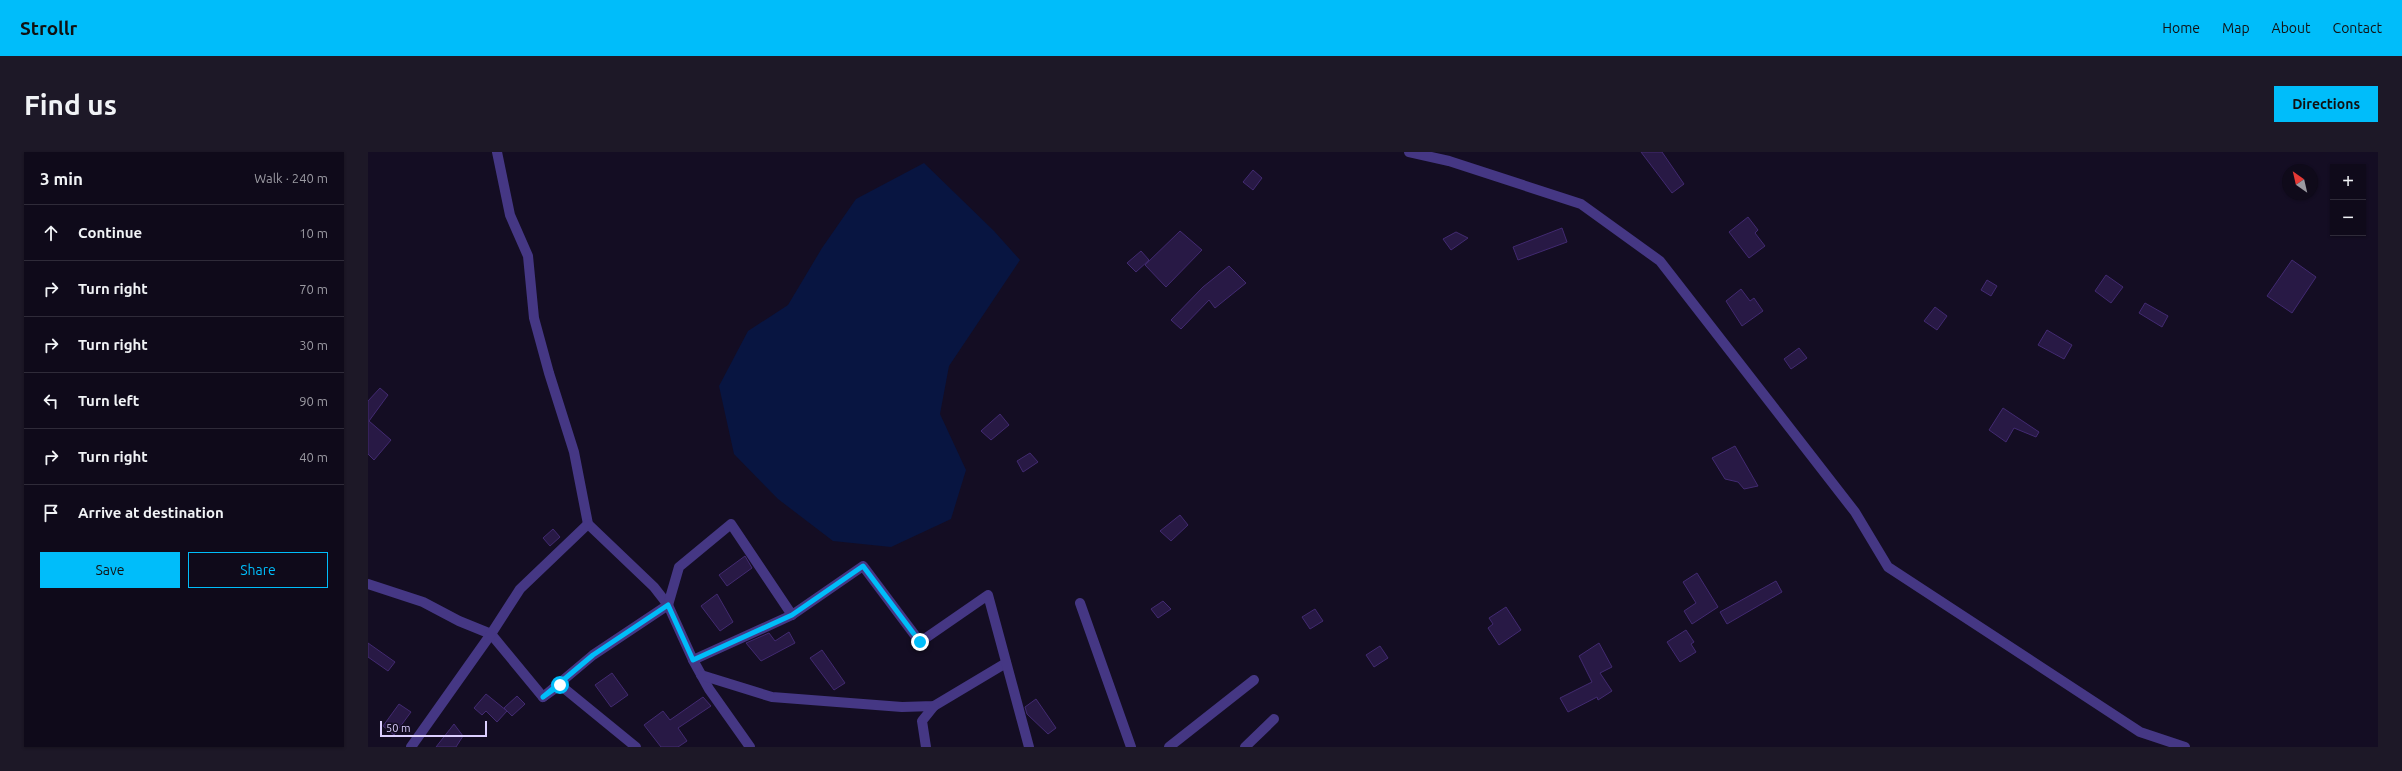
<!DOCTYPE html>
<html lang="en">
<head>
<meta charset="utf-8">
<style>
  :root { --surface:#0f0a1a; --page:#1d1827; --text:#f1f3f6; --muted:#9b9aa2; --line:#2f2b39; --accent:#00bdfa }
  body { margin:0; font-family:Ubuntu,sans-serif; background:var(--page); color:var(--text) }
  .controls { position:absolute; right:12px; top:12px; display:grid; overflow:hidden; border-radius:0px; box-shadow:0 1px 3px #0004 }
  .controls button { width:36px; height:36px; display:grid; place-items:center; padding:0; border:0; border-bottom:1px solid var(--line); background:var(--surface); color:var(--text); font:20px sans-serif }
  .compass { position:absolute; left:1914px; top:12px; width:36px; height:36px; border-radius:50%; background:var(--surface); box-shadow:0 1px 3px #0004; rotate:326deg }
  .scale { position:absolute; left:12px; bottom:10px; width:107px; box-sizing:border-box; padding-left:4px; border:2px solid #dccfff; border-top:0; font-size:11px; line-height:14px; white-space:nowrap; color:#dccfff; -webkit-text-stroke:3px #140d23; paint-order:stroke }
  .stop { position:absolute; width:12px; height:12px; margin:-9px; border:3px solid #00bdfa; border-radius:50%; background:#fff }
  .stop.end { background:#00bdfa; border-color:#fff; box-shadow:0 1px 4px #0008 }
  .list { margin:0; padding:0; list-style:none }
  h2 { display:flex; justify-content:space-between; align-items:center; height:52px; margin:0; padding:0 16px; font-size:17px }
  h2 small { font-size:13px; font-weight:400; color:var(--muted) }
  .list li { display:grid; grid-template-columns:26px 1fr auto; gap:12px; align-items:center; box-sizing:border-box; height:56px; padding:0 16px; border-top:1px solid var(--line) }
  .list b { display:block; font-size:15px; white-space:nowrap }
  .list em { font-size:13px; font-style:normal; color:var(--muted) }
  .actions { display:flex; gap:8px; padding:12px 16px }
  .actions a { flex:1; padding:9px 0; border:1px solid var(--accent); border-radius:0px; text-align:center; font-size:14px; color:var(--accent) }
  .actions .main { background:var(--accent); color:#111 }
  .icon { flex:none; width:22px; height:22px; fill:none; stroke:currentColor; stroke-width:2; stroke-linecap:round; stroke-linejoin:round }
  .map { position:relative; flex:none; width:2010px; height:595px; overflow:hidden; border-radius:0px }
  header { display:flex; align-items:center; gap:24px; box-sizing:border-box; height:56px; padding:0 20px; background:var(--accent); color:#111 }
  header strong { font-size:19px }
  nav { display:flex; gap:22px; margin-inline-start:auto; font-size:14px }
  .intro { display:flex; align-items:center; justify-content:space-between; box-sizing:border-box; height:96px; padding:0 24px }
  h1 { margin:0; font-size:28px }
  .button { padding:10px 18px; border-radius:0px; background:var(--accent); color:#111; font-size:14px; font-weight:700 }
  main { display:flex; gap:24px; padding:0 24px }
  aside { flex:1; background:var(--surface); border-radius:0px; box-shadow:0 1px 3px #0004 }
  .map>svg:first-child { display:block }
  .water { fill:#081541 }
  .building { fill:#281945; stroke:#422a71 }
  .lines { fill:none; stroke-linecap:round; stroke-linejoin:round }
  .minor { stroke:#453784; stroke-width:10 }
  .route { stroke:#00bdfa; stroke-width:5 }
</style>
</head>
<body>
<header>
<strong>Strollr</strong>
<nav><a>Home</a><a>Map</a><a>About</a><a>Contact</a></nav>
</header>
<div class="intro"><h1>Find us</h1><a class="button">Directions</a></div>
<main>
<aside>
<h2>3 min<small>Walk · 240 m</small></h2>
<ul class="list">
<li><svg class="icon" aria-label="ahead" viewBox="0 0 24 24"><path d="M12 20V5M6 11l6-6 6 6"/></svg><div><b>Continue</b></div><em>10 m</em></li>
<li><svg class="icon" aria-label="right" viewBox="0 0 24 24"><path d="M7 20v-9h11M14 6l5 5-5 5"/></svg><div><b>Turn right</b></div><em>70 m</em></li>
<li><svg class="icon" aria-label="right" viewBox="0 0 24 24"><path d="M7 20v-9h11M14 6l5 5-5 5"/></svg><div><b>Turn right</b></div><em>30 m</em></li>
<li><svg class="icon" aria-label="left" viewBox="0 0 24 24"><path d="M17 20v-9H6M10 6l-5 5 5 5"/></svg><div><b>Turn left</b></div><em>90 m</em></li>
<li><svg class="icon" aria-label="right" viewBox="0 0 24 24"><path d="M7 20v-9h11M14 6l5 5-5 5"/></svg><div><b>Turn right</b></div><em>40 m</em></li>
<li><svg class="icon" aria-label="arrive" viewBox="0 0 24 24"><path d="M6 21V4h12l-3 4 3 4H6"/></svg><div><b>Arrive at destination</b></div></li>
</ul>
<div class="actions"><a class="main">Save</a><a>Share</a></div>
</aside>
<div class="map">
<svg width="2010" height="595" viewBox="0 0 2010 595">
  <rect width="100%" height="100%" fill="#140d23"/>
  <!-- water -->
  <polygon class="water" points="556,11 626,79 652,108 581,214 572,262 598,318 583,367 523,395 465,389 410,347 366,302 351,234 380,179 420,153 454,96 488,47"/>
  <!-- building -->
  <g class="building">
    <polygon points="1273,0 1294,0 1316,32 1304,41"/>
    <polygon points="885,18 894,26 885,38 875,30"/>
    <polygon points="1380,65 1390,78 1387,81 1397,94 1381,106 1361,80"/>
    <polygon points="1194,76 1199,90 1150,108 1145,95"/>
    <polygon points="812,79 834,98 798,135 777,113"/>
    <polygon points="1088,80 1100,86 1083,98 1075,87"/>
    <polygon points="773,99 781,108 768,120 759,111"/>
    <polygon points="1924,108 1948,125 1924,161 1899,144"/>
    <polygon points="861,114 878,131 847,156 841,148 813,177 803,168 835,135"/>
    <polygon points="1738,123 1755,135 1743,151 1727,139"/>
    <polygon points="1619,128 1629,134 1623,144 1613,138"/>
    <polygon points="1373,137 1382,149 1386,146 1395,159 1374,174 1358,149"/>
    <polygon points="1777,151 1800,164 1794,175 1771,161"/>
    <polygon points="1567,155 1579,164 1569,178 1556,169"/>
    <polygon points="1679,178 1704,193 1696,207 1670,193"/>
    <polygon points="1431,196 1439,206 1423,217 1416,207"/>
    <polygon points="12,236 20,243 1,269 23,288 6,308 0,302 0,249"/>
    <polygon points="1635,256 1671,280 1668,285 1646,276 1638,290 1621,278"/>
    <polygon points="632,262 641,273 623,288 613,279"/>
    <polygon points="1367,294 1390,334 1376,337 1370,330 1357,327 1344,306"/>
    <polygon points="662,301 670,310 655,320 649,309"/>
    <polygon points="812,363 820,373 803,389 792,379"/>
    <polygon points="185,377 192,385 182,394 175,386"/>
    <polygon points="377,404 384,416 359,434 351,423"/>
    <polygon points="1329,421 1350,455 1324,472 1316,459 1328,451 1315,430"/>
    <polygon points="1408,429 1414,440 1359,472 1352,460"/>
    <polygon points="349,442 365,470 352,479 333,454"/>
    <polygon points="795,449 803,457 790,466 783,457"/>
    <polygon points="1138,455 1153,478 1131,493 1120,476 1125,472 1121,466"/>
    <polygon points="947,457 955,469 942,477 934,465"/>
    <polygon points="1318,478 1326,490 1323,492 1328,500 1312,510 1299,490"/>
    <polygon points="421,480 427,491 393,509 378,491 401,481 407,489"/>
    <polygon points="0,491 27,510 20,519 0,505"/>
    <polygon points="1231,491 1244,515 1232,521 1244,539 1230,548 1229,545 1200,560 1192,546 1224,530 1211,504"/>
    <polygon points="1012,494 1020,506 1006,515 998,503"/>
    <polygon points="454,498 477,531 466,538 442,506"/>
    <polygon points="244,521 260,543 243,555 227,533"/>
    <polygon points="118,542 139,559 129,570 118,559 114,563 106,556"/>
    <polygon points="149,544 157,552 144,564 136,556"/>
    <polygon points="335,545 343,554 310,576 319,589 310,595 293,595 276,573 295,559 302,568"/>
    <polygon points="668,547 688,576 680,582 659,562 657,555"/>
    <polygon points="31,552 43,560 26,583 15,574"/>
    <polygon points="86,572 95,584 88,595 68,595"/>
  </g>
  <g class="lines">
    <!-- minor -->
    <g class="minor">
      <polyline points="129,0 142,63 160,104 166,166 181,221 206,300 220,372 286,435 300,453 325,508 341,537 382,595"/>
      <polyline points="1041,0 1081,9 1213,52 1292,109 1487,360 1520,415 1772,580 1817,595"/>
      <polyline points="0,432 55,450 91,469 123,482 175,545 192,533 268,595"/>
      <polyline points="712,451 763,595"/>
      <polyline points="325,508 424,463"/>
      <polyline points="333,523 404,545 534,555 566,554 638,511"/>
      <polyline points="175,545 225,503 300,453 311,415 363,372 424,463 495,414 552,490 620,443 661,595"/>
      <polyline points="43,595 123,482 152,437 220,372"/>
      <polyline points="558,595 554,569 566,554"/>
      <polyline points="801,595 886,528"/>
      <polyline points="877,595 906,567"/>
    </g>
  </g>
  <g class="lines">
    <!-- route -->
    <polyline class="route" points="192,533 175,545 225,503 300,453 325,508 424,463 495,414 552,490"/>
  </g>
</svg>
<div class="controls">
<button>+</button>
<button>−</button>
</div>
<svg class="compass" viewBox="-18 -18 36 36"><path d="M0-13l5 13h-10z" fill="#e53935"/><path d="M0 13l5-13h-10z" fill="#9b9aa2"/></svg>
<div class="scale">50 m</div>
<div class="stop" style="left:192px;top:533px"></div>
<div class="stop end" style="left:552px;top:490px"></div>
</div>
</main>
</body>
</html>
